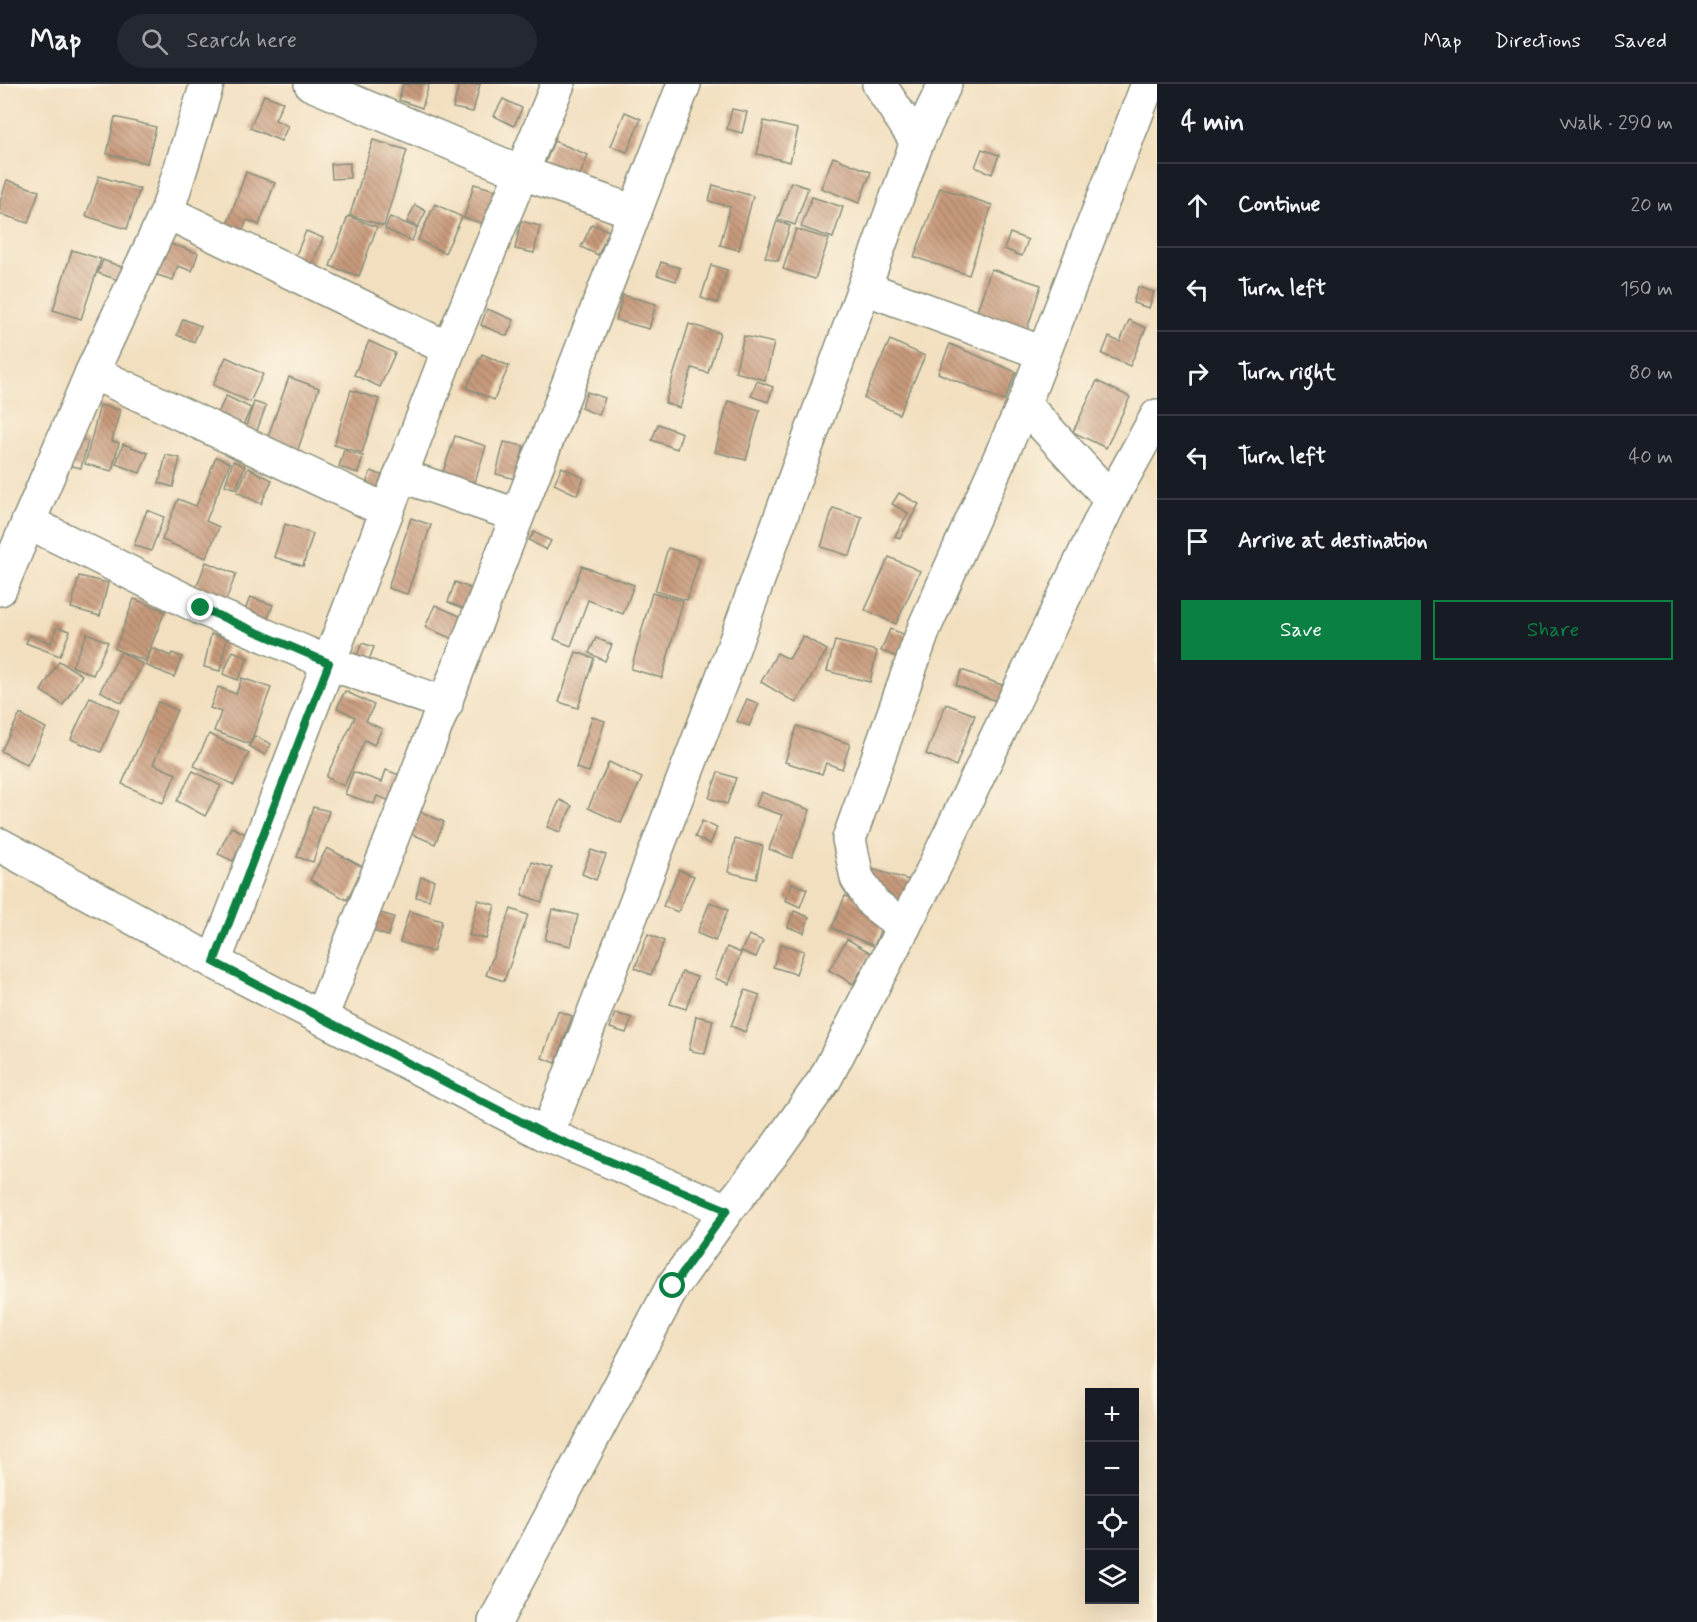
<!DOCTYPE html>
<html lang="en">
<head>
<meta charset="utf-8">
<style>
  :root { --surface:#171b24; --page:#242831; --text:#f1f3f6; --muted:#9ea1a6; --line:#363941; --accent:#0b8043 }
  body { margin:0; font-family:Mynerve,sans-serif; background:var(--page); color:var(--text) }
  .controls { position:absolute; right:18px; bottom:18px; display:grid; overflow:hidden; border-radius:0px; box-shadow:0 6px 24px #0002 }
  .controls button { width:54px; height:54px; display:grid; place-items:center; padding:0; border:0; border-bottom:2px solid var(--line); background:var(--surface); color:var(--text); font:30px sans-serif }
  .stop { position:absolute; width:18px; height:18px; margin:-14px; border:4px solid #0b8043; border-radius:50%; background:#fff }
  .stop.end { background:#0b8043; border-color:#fff; box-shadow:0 2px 6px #0008 }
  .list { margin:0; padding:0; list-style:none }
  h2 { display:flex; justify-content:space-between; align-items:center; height:78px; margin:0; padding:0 24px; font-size:26px }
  h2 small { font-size:20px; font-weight:400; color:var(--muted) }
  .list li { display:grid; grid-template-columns:39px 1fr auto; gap:18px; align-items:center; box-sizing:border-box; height:84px; padding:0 24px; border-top:2px solid var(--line) }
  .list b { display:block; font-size:22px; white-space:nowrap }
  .list em { font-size:20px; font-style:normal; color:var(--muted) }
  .actions { display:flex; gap:12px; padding:18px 24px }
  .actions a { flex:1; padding:14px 0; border:2px solid var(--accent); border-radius:0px; text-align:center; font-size:21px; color:var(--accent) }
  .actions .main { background:var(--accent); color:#fff }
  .icon { flex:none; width:33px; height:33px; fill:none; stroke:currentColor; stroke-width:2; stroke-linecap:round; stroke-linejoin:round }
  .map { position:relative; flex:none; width:1157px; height:1538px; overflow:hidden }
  header { display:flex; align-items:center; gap:36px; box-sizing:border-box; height:84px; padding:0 30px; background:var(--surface); border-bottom:2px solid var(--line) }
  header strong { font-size:28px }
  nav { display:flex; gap:33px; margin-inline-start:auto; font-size:21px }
  .search { width:420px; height:54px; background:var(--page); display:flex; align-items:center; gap:15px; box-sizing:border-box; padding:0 21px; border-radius:33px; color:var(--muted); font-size:22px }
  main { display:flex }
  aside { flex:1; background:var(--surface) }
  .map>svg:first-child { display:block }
  .building { fill:url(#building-back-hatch) }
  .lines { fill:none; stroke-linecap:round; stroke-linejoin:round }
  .minor-casing { stroke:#888e7a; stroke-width:36 }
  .minor { stroke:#fff; stroke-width:33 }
  .route { stroke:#0b8043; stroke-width:8 }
</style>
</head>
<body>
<header>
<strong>Map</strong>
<div class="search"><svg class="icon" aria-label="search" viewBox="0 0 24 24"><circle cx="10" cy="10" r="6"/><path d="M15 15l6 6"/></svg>Search here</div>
<nav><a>Map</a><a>Directions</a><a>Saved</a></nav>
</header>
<main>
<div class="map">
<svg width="1157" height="1538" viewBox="0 0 1157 1538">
  <defs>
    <pattern id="building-back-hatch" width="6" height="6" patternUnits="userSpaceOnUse" patternTransform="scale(1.5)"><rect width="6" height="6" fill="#c89a7b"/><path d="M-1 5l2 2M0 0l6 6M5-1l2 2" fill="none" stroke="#a27f66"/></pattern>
  </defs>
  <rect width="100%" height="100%" fill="#fcf5e5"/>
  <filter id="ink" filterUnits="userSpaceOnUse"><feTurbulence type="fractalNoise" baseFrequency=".0167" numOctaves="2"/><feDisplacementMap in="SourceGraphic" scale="12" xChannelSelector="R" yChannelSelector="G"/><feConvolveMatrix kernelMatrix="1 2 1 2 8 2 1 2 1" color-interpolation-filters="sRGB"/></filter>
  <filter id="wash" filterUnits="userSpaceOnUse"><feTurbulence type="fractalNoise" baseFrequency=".008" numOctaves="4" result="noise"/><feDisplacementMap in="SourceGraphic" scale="24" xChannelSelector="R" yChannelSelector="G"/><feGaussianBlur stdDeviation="1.35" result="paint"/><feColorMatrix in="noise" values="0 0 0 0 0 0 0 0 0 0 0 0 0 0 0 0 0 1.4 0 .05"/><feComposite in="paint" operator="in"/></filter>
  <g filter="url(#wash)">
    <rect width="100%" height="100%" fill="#f2dfbf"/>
    <g id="blocks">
      <!-- building -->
      <g class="building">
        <polygon points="403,0 429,0 422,24 399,16"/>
        <polygon points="459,0 480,0 473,28 453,24"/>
        <polygon points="264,11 283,18 275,36 288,42 281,57 250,44"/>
        <polygon points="503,15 522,24 514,42 494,32"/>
        <polygon points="732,25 747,28 742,49 727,45"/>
        <polygon points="625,28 641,35 627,68 611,62"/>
        <polygon points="115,33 156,43 147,79 107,70"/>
        <polygon points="764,37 798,45 790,78 757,70"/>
        <polygon points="373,56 407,66 384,142 350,131"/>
        <polygon points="554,57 588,71 576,101 542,87"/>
        <polygon points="982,65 999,71 992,90 975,83"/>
        <polygon points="833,73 871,88 859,119 821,104"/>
        <polygon points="350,79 350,94 332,95 331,80"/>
        <polygon points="246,88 275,99 259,141 247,136 238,159 223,153"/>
        <polygon points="99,92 140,105 127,145 86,132"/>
        <polygon points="7,96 39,107 28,139 0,130 0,118"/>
        <polygon points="791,98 808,104 795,141 778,135"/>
        <polygon points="474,100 499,107 489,141 464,134"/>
        <polygon points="713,101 753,112 739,166 720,161 730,123 709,117"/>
        <polygon points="940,104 992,121 969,191 914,173"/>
        <polygon points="812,113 843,123 833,154 801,143"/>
        <polygon points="435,120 462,133 445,169 418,156"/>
        <polygon points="415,121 426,127 418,143 407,138"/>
        <polygon points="348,132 377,143 359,192 330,182"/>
        <polygon points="390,133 417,144 412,157 385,145"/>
        <polygon points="521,137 540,142 534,169 515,165"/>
        <polygon points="777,137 790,142 778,177 765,173"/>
        <polygon points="592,140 609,147 598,171 581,163"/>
        <polygon points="796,145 829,155 815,195 783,185"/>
        <polygon points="306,147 323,154 307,192 290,185"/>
        <polygon points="1010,149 1028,156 1022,172 1004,165"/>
        <polygon points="168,159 198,169 192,187 178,182 173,196 157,191"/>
        <polygon points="72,166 101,175 81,235 53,226"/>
        <polygon points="103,176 129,186 124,198 98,189"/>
        <polygon points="661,178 680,184 676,197 657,191"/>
        <polygon points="711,181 727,186 717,219 701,214"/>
        <polygon points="991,185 1041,201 1026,249 975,233"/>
        <polygon points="1138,203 1154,208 1149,224 1133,219"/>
        <polygon points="623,211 656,220 649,245 616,236"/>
        <polygon points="487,225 514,236 507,252 481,241"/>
        <polygon points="183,235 201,242 194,258 177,251"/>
        <polygon points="1129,236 1146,244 1130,282 1102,270 1109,253 1120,258"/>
        <polygon points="689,240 720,249 708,289 692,284 680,324 665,319"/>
        <polygon points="744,252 774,259 765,296 735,288"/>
        <polygon points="890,256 925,272 899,330 864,314"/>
        <polygon points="369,257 395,269 380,303 354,291"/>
        <polygon points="950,260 1016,288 1004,317 938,289"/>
        <polygon points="482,270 509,282 494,316 467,304"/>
        <polygon points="226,273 263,290 250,318 213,301"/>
        <polygon points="289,293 319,304 293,380 262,369"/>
        <polygon points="757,297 773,303 768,318 751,312"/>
        <polygon points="1097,297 1130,313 1106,364 1073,348"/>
        <polygon points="351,306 379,315 362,369 334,361"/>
        <polygon points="587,308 605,314 599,331 581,324"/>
        <polygon points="226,312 251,324 235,358 210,346"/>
        <polygon points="728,317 760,326 746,376 715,368"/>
        <polygon points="254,318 266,322 255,352 244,348"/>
        <polygon points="100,321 120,326 112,357 119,359 112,387 85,380"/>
        <polygon points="658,340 682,349 677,365 652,356"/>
        <polygon points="455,352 486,362 470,414 438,403"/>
        <polygon points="75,354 88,357 81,384 68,381"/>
        <polygon points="504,358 524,362 516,395 496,390"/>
        <polygon points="123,360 148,369 140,389 116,380"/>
        <polygon points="344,366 363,372 358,389 339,383"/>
        <polygon points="166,371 180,374 173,403 159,399"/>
        <polygon points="216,373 230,379 206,437 219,443 206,474 162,456 178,415 196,422"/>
        <polygon points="233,377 245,382 236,405 225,401"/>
        <polygon points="562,383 584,394 577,411 554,400"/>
        <polygon points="248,384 272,396 261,420 237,408"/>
        <polygon points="371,387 391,395 381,423 360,414"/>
        <polygon points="899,409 919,420 900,454 895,452 908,429 892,420"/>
        <polygon points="833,424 862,433 850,472 821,463"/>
        <polygon points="147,426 164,433 151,467 134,461"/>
        <polygon points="411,434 431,441 407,510 388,504"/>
        <polygon points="285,440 313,450 303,482 274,473"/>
        <polygon points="534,448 551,457 546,466 529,456"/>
        <polygon points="668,464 700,474 687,516 655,507"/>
        <polygon points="889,473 920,487 896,540 865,526"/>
        <polygon points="206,478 236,490 220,532 190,520"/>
        <polygon points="582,482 634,501 623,530 588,516 571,562 554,555"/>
        <polygon points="79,492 108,499 100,532 71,524"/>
        <polygon points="455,498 472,505 465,525 448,518"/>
        <polygon points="652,509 683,517 662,594 631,585"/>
        <polygon points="250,513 273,521 261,551 239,543"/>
        <polygon points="134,515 165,527 145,577 115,565"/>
        <polygon points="435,521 462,533 453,555 425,543"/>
        <polygon points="57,543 70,547 60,572 26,559 30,551 51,559"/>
        <polygon points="890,545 914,554 906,576 881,567"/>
        <polygon points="87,549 108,558 93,591 72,582"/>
        <polygon points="211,550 227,554 220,587 204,583"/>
        <polygon points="803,552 827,566 796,619 761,598 777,569 789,575"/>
        <polygon points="596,554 612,561 605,577 589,569"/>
        <polygon points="835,557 877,567 870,598 827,587"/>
        <polygon points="362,559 374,563 365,586 353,581"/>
        <polygon points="152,564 171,572 172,569 182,573 174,593 145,581"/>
        <polygon points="233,567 248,574 238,596 223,590"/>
        <polygon points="121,568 143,580 122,619 100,607"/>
        <polygon points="576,568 594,574 578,624 559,618"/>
        <polygon points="59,577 82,591 63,621 41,607"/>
        <polygon points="962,586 1007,603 1001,619 956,601"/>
        <polygon points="242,594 271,604 250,660 214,647 221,628 210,624 218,603 236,610"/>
        <polygon points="345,607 374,621 366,637 382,645 374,661 365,656 344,702 326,693 355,633 337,624"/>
        <polygon points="90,613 119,626 101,668 71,655"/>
        <polygon points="747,615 759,620 749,642 737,637"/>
        <polygon points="158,618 177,626 153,680 176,690 163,719 122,700"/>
        <polygon points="946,620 975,631 956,682 926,670"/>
        <polygon points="20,630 46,644 27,681 1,667"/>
        <polygon points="592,633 605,637 589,688 576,684"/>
        <polygon points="797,642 850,660 842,685 826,679 822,690 785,678"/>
        <polygon points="209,650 249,669 234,701 194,682"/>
        <polygon points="255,652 271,660 265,671 249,662"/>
        <polygon points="609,678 642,694 621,739 588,724"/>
        <polygon points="386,686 402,692 393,718 377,712 374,720 345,710 353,688 382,698"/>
        <polygon points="193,687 221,702 205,732 177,717"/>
        <polygon points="718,688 736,694 727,720 709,714"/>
        <polygon points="761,708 810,726 792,774 769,765 782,731 756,722"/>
        <polygon points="560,716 572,722 560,748 547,743"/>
        <polygon points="313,723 329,727 313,778 297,773"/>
        <polygon points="419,727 444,738 435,760 410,749"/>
        <polygon points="702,737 717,744 710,760 695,753"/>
        <polygon points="231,743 246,750 233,777 218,770"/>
        <polygon points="735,755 763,762 756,795 728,788"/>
        <polygon points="327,764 363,783 347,816 310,796"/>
        <polygon points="591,766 606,771 596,796 582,790"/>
        <polygon points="532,778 552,784 542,818 522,811"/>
        <polygon points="858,781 913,797 903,829 849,813"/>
        <polygon points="679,786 694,792 678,828 663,822"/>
        <polygon points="421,793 434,796 429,816 416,813"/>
        <polygon points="792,799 807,805 800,823 785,816"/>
        <polygon points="845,812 887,829 874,862 832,844"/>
        <polygon points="478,816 495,821 486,855 469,851"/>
        <polygon points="710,818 728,826 715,857 697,849"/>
        <polygon points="511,825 528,831 504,897 486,891"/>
        <polygon points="552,825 578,831 571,862 545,856"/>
        <polygon points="409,827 442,837 433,868 400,858"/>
        <polygon points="794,827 809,833 804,849 788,843"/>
        <polygon points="377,828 394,833 388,852 371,846"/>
        <polygon points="648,850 664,857 651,891 635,884"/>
        <polygon points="749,851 763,857 756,873 741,867"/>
        <polygon points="847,855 871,869 853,900 829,886"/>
        <polygon points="781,860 804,867 796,890 773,883"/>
        <polygon points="727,863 741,869 729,900 715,894"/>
        <polygon points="682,888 697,893 686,925 670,920"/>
        <polygon points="745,906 760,911 745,948 731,942"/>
        <polygon points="558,927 572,932 556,979 542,974"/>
        <polygon points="615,929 632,934 626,949 610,944"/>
        <polygon points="696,932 713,936 705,970 689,966"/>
      </g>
    </g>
  </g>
  <g filter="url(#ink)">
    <use href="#blocks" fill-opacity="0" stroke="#888e7a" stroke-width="1.5"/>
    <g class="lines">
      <!-- minor casing -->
      <g class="minor-casing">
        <g id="minor">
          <polyline points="311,0 520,88 635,128"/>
          <polyline points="879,0 917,58"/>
          <polyline points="167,128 449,265"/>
          <polyline points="865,204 1043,269"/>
          <polyline points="92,288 387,427"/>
          <polyline points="1024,320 1111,415"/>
          <polyline points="403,392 516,431"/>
          <polyline points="28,438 201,524 329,579 446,620"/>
          <polyline points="0,505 92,288 167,128 207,0"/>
          <polyline points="0,761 214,878 547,1051 727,1126"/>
          <polyline points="904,843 873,819 857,794 849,755 925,542 1024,320 1148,0"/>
          <polyline points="214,878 449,265 558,0"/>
          <path d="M321 933C445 623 564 311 684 0"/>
          <polyline points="547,1051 723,592 917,58 945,0"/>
          <polyline points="495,1538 673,1202 727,1126 771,1071 825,995 931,790 1111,415 1157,332"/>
        </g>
      </g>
      <!-- minor -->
      <use href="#minor" class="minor"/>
    </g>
  </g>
  <g class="lines" filter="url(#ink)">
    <!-- route -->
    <polyline class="route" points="201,524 329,579 214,878 547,1051 727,1126 673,1202"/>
  </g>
</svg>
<div class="controls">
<button>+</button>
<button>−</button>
<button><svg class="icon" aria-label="locate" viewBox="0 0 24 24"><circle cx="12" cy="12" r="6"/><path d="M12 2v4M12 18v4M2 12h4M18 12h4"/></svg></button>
<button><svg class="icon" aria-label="layers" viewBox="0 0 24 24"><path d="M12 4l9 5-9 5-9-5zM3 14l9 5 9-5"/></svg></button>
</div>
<div class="stop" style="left:673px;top:1202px"></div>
<div class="stop end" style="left:201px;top:524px"></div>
</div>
<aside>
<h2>4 min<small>Walk · 290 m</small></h2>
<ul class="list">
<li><svg class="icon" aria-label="ahead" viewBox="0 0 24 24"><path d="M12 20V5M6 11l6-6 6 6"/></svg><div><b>Continue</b></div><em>20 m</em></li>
<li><svg class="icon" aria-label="left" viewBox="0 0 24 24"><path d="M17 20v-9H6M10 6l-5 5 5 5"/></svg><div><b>Turn left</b></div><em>150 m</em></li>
<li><svg class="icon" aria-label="right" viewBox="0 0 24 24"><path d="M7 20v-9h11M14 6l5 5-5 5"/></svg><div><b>Turn right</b></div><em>80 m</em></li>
<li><svg class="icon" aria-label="left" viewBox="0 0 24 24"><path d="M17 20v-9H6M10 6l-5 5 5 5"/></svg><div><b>Turn left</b></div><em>40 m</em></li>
<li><svg class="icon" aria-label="arrive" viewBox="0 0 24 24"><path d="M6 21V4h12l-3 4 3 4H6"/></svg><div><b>Arrive at destination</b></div></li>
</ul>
<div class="actions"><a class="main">Save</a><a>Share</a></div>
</aside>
</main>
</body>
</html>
